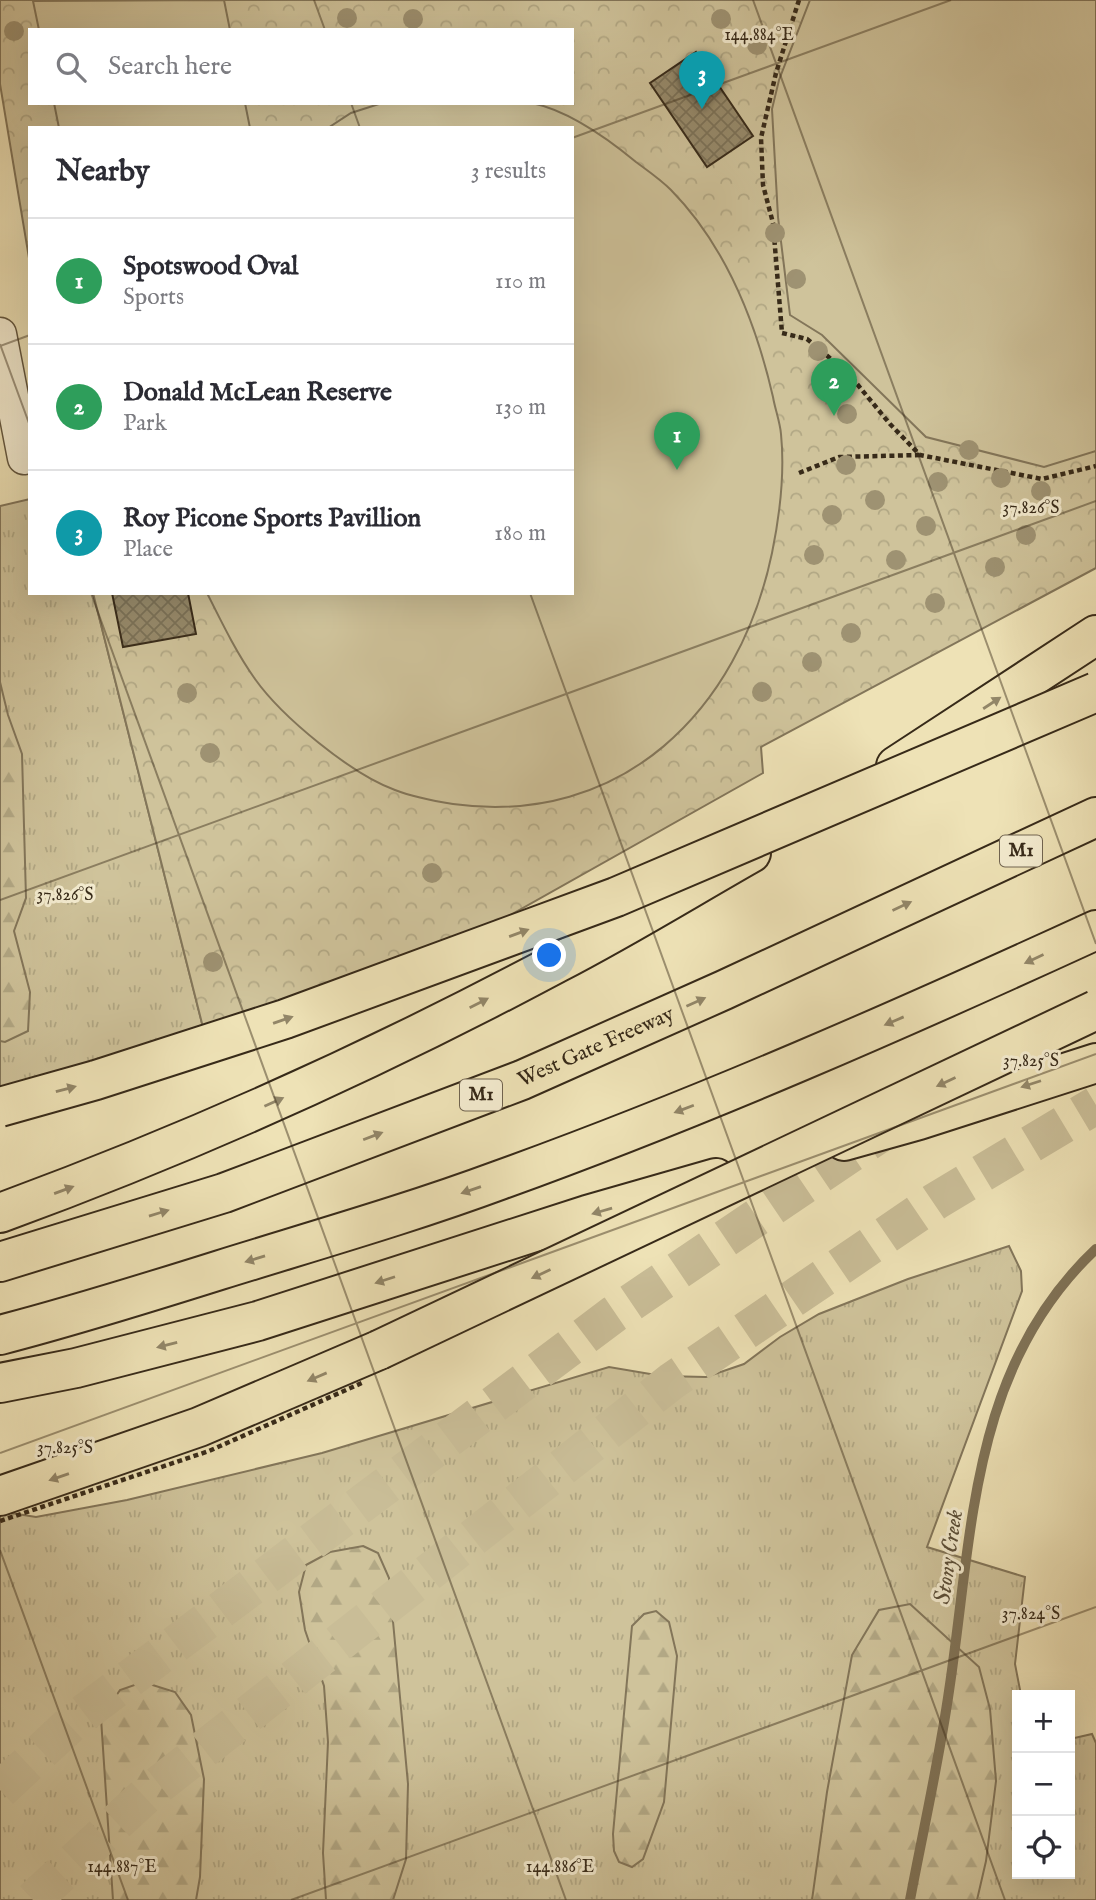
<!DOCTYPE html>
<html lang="en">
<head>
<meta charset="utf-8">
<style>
  :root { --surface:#fff; --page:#f7f7f7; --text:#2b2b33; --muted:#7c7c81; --line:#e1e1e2; --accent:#0f766e }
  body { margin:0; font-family:"IM FELL English",serif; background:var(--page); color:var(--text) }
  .controls { position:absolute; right:21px; bottom:21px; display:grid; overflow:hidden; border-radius:0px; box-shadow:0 7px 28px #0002 }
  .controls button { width:63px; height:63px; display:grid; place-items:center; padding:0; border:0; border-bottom:2px solid var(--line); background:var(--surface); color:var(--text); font:35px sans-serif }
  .you { position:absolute; left:550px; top:956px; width:24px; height:24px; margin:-18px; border:5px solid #fff; border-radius:50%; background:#1a73e8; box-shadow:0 0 0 10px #1a73e833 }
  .badge { display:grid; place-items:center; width:46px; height:46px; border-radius:50%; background:var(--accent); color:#fff; font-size:23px; font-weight:700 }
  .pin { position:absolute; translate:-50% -58px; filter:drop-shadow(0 2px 4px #0008) }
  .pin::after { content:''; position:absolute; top:37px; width:24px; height:21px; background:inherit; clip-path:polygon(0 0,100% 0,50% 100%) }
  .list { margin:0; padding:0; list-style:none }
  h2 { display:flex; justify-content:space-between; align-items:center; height:91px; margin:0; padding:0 28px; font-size:30px }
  h2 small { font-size:23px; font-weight:400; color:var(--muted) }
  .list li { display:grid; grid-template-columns:46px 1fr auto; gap:21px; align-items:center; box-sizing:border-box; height:126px; padding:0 28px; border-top:2px solid var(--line) }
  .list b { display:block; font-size:26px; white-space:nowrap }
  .list p { margin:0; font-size:23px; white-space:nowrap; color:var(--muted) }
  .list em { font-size:23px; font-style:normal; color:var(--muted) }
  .icon { flex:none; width:38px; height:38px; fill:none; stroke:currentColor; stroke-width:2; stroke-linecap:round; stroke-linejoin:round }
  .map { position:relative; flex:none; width:1096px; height:1900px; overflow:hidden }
  .search { position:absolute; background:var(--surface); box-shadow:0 7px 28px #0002; left:28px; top:28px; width:546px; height:77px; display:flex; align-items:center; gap:18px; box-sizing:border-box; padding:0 24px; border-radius:0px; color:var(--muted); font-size:26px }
  .panel { position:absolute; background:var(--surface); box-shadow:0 7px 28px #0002; left:28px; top:126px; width:546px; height:469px; border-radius:0px }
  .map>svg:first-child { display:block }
  .grass { fill:url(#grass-tufts); stroke:#83765a; stroke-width:2 }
  .forest { fill:url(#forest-firs); stroke:#83765a; stroke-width:2 }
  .park { fill:url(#park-crowns); stroke:#83765a; stroke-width:2; fill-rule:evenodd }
  .garden { fill:#cfc39b; stroke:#83765a; stroke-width:2 }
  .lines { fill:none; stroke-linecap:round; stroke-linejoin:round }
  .stream { stroke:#807357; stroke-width:10 }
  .building { fill:url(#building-cross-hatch); stroke:#372a19; stroke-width:2 }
  .highway-tunnel { stroke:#c9bd97; stroke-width:38; stroke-dasharray:38 19; stroke-linecap:butt }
  .minor-casing { stroke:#655840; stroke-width:35 }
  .highway-casing { stroke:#372a19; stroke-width:42 }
  .path { stroke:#372a19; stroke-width:4.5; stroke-dasharray:5 3.5; stroke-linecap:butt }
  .minor { stroke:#f4ecd0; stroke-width:32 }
  .highway { stroke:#eee2b6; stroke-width:38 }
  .highway-bridge-casing { stroke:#372a19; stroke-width:42; stroke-linecap:butt }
  .path-bridge { stroke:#372a19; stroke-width:4.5; stroke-dasharray:5 3.5; stroke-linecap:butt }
  .highway-bridge { stroke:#eee2b6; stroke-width:38 }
  .tree { fill:#9e9272 }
  .oneway { fill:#928668 }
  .ticks { fill:none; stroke:#372a19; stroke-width:2; stroke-opacity:0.45 }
  .labels { text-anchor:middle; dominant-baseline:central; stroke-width:6; stroke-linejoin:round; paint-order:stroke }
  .shield { fill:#f4ecd0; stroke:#706450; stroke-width:2 }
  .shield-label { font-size:19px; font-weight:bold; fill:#372a19 }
  .street-label { font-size:21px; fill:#372a19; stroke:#f4ecd0 }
  .water-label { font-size:23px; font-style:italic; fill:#5b4e38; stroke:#f4ecd0 }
  .ticks-label { font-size:18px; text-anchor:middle; fill:#372a19; stroke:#f4ecd0; stroke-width:6; stroke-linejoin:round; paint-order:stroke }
</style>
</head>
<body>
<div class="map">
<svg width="1096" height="1900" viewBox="0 0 1096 1900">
  <defs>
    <pattern id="grass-tufts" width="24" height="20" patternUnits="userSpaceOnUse" patternTransform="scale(1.75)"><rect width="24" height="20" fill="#cfc39b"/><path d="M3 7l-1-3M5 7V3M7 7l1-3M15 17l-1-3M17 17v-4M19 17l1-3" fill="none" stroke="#b2a885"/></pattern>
    <pattern id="forest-firs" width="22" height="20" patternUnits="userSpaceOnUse" patternTransform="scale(1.75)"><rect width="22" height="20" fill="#cfc39b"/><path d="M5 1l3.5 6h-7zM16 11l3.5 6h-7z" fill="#b2a885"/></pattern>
    <pattern id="park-crowns" width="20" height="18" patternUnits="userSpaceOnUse" patternTransform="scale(1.75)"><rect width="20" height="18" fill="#cfc39b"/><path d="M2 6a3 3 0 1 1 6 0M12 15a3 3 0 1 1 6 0" fill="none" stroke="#b2a885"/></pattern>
    <pattern id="building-cross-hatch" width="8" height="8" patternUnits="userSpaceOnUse" patternTransform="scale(1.75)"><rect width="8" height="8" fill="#968a6b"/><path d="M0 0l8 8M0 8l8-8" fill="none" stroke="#7b7157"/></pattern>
  </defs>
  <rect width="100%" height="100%" fill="#eee2b6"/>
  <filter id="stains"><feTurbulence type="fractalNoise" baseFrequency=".00286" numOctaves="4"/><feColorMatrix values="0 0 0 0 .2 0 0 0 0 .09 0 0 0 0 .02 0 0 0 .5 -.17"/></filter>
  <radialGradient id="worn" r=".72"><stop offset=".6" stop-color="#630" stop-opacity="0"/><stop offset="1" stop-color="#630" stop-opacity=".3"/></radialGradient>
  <!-- grass -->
  <g class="grass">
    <polygon points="30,499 30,593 93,593 210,1055 0,1123 0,506"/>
    <polygon points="1009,1246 1021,1271 1022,1291 927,1547 1025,1577 1015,1664 1021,1695 1017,1695 1017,1874 1070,1874 1070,1739 1092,1734 1096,1743 1096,1900 0,1900 0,1507 11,1513 36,1517 127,1500 322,1453 609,1367 662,1376 706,1377 744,1364 780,1337 819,1314 908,1279"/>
  </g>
  <!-- forest -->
  <g class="forest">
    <polygon points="0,682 8,715 22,754 26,898 14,931 30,992 28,1031 5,1042 0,1041"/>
    <polygon points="363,1546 378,1553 389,1578 408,1784 406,1859 393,1900 326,1900 323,1853 328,1742 324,1686 305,1630 299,1592 306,1565 330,1552"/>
    <polygon points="910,1604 979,1667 990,1709 996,1781 986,1861 977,1900 812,1900 827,1792 852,1655 879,1610"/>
    <polygon points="656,1611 669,1622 677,1656 664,1802 643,1859 632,1867 619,1862 614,1851 613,1834 632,1626 644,1614"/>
    <polygon points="143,1682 175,1692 191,1715 204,1779 200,1877 196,1900 113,1900 101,1718 120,1690"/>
  </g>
  <!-- park -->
  <path class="park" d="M0 0H1096V568L761 747 763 773 498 922 210 1055 93 593H572V128H30V264L0 84ZM30 30H572V103H30Z"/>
  <!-- garden -->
  <g class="garden">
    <polygon points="224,0 230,30 39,30 33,1"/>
    <polygon points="810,0 1096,0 1096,451 1044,467 926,437 822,335 790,315 778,217 772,109 779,80"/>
    <polygon points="54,103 245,103 250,128 59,128"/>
    <path d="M382 103C417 103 452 103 487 103 501 103 518 101 532 103 570 111 607 138 636 162 648 171 661 180 671 190 725 245 756 323 773 397 775 409 780 422 781 434 785 474 780 514 772 553 739 711 622 827 453 804 434 801 413 797 395 790 351 774 282 717 255 679 236 652 222 623 207 593H572V128H328L351 113Z"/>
  </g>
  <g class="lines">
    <!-- stream -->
    <path class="stream" d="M910 1900C923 1831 939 1761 949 1691 973 1533 970 1367 1096 1249"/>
  </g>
  <!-- building -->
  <g class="building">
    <polygon points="696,52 753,136 707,167 650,83"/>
    <polygon points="112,593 188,593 196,634 123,647"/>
  </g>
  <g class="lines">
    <!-- highway-tunnel -->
    <g class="highway-tunnel">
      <polyline points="0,1790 76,1719 614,1314 884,1131"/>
      <polyline points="33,1900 147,1794 672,1381 936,1201 1096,1105"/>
    </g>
    <!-- minor casing -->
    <g class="minor-casing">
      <polyline id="minor" points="0,334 24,458"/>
    </g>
    <!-- highway casing -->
    <g class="highway-casing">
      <g id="highway">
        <polyline points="896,766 1096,635"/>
        <polyline points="844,1141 919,1120 1096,1063"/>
        <path d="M0 1213C191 1143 377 1059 557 963 623 929 686 890 751 853"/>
        <path id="s1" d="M0 1262 224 1193 522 1080 724 990 1096 817"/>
        <path d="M0 1335C74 1316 147 1293 220 1270 313 1241 408 1214 500 1180 702 1107 900 1020 1096 930"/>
        <polyline points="0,1383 76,1368 258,1321 587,1215 716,1178"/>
        <polyline points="0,1496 199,1427 379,1350"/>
      </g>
    </g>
    <!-- path -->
    <g class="path">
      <polyline points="799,0 776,73 761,138 763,185 773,223 782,333 807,339 848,373 890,424 920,455 1042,479 1096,466"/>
      <polyline points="799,473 839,457 920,455"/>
    </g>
    <!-- minor -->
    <use href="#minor" class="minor"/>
    <!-- highway -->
    <use href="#highway" class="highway"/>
    <!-- highway-bridge casing -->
    <g class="highway-bridge-casing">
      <g id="highway-bridge">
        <polyline points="0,1107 96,1080 285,1019 616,897 1096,692"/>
        <polyline points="379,1350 1096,1010"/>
      </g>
    </g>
    <!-- path-bridge -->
    <polyline class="path-bridge" points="0,1521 209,1451 364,1382"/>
    <!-- highway-bridge -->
    <use href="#highway-bridge" class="highway-bridge"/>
  </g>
  <!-- trees -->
  <g class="tree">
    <circle cx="347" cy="18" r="10"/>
    <circle cx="413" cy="19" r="10"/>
    <circle cx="721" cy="19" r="10"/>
    <circle cx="14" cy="31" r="10"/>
    <circle cx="757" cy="45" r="10"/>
    <circle cx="775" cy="233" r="10"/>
    <circle cx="796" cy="279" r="10"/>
    <circle cx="818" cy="351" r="10"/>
    <circle cx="847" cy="414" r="10"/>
    <circle cx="969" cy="450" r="10"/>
    <circle cx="846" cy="465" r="10"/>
    <circle cx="1001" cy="478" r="10"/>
    <circle cx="938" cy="482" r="10"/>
    <circle cx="1041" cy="491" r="10"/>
    <circle cx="875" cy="500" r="10"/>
    <circle cx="832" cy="515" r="10"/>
    <circle cx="926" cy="526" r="10"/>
    <circle cx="1026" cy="535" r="10"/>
    <circle cx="814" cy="555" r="10"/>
    <circle cx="896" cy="560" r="10"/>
    <circle cx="995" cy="567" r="10"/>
    <circle cx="935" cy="603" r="10"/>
    <circle cx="851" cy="633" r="10"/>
    <circle cx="812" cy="662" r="10"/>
    <circle cx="762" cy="692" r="10"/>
    <circle cx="187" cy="693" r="10"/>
    <circle cx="210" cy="753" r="10"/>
    <circle cx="432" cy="873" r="10"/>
    <circle cx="213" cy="962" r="10"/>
  </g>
  <!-- one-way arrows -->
  <defs><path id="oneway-solid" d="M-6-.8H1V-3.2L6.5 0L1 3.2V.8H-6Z" transform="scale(1.75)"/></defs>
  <g class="oneway">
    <use href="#oneway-solid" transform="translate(992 703) rotate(-33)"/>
    <use href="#oneway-solid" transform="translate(902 906) rotate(-25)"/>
    <use href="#oneway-solid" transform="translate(519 933) rotate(-20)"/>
    <use href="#oneway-solid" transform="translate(1034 959) rotate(155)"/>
    <use href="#oneway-solid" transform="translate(696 1002) rotate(-24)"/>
    <use href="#oneway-solid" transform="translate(479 1003) rotate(-27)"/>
    <use href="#oneway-solid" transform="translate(283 1020) rotate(-19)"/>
    <use href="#oneway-solid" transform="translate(894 1021) rotate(157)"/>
    <use href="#oneway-solid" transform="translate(946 1082) rotate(155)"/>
    <use href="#oneway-solid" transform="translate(1031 1084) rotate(162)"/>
    <use href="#oneway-solid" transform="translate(66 1089) rotate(-15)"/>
    <use href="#oneway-solid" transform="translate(274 1102) rotate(-24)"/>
    <use href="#oneway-solid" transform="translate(684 1109) rotate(159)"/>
    <use href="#oneway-solid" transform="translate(373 1136) rotate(-21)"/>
    <use href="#oneway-solid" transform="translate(64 1190) rotate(-20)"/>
    <use href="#oneway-solid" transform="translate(471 1190) rotate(161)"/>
    <use href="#oneway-solid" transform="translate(602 1211) rotate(164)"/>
    <use href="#oneway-solid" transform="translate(159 1213) rotate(-17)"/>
    <use href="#oneway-solid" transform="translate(255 1259) rotate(163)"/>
    <use href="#oneway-solid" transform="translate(541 1274) rotate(155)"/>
    <use href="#oneway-solid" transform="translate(385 1280) rotate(162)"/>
    <use href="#oneway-solid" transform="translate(167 1345) rotate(166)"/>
    <use href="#oneway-solid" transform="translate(317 1377) rotate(157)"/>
    <use href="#oneway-solid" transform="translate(59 1477) rotate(161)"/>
  </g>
  <!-- ticks -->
  <path class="ticks" d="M314 0 325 30M753 0 1096 944M351 103 360 128M572 138 951 0M0 344 30 426M0 346 30 335M91 593 566 1900M530 593 1005 1900M0 900 1096 501M0 1453 1096 1054M0 1550 128 1900M291 1900 1096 1607"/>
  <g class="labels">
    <!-- shield labels -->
    <g class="shield">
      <rect x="1000" y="835.5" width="42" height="31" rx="5"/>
      <rect x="460" y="1079.5" width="42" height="31" rx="5"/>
    </g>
    <g class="shield-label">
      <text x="1021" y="851">M1</text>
      <text x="481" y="1095">M1</text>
    </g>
    <!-- street labels -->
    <g class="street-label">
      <text stroke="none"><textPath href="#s1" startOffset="634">West Gate Freeway</textPath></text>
    </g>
    <!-- water labels -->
    <g class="water-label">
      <text transform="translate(949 1557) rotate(-82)">Stony Creek</text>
    </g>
  </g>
  <g class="ticks-label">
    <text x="759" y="40">144.884°E</text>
    <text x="1031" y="513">37.826°S</text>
    <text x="65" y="900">37.826°S</text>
    <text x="1031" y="1066">37.825°S</text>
    <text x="65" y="1453">37.825°S</text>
    <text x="1031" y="1619">37.824°S</text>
    <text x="122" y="1872">144.887°E</text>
    <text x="560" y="1872">144.886°E</text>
  </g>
  <rect width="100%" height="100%" filter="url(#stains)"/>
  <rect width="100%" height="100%" fill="url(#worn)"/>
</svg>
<div class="controls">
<button>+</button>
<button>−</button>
<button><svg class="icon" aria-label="locate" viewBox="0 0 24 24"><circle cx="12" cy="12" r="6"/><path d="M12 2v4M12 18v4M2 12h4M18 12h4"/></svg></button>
</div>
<div class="you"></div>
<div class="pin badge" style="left:677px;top:470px;background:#2e9e5b">1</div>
<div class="pin badge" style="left:834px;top:416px;background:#2e9e5b">2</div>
<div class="pin badge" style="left:702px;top:109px;background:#0f9aa8">3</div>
<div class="search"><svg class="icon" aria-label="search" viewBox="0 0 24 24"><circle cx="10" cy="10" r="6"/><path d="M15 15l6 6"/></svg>Search here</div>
<section class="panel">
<h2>Nearby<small>3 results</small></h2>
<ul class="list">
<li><span class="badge" style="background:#2e9e5b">1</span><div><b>Spotswood Oval</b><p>Sports</p></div><em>110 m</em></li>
<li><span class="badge" style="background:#2e9e5b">2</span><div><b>Donald McLean Reserve</b><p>Park</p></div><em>130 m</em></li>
<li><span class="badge" style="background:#0f9aa8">3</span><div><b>Roy Picone Sports Pavillion</b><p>Place</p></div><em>180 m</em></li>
</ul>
</section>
</div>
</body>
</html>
